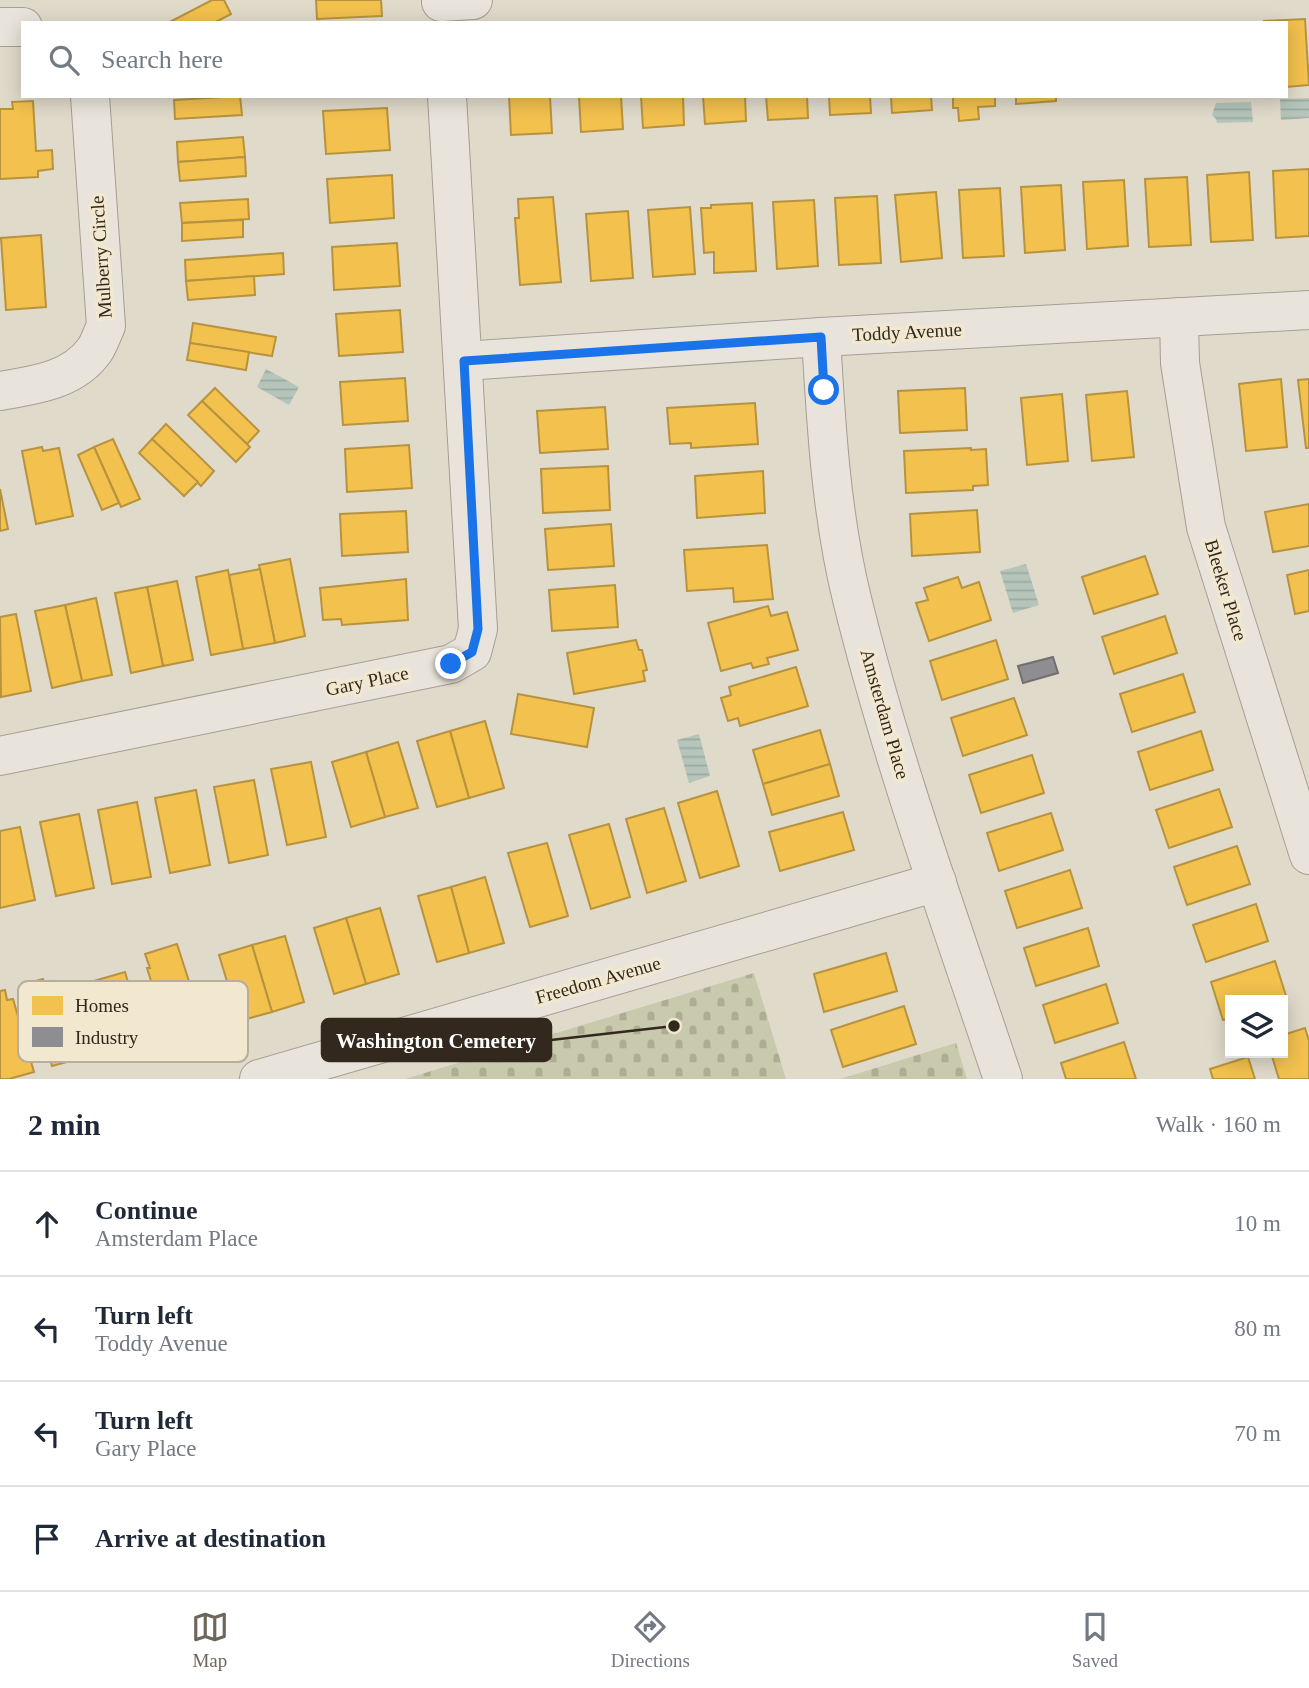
<!DOCTYPE html>
<html lang="en">
<head>
<meta charset="utf-8">
<style>
  :root { --surface:#fff; --page:#f6f6f7; --text:#1f2937; --muted:#747a83; --line:#e0e1e3; --accent:#6f665a }
  body { margin:0; font-family:"Times New Roman",serif; background:var(--page); color:var(--text) }
  .controls { position:absolute; right:21px; bottom:21px; display:grid; overflow:hidden; border-radius:0px; box-shadow:0 4px 18px #0003 }
  .controls button { width:63px; height:63px; display:grid; place-items:center; padding:0; border:0; border-bottom:2px solid var(--line); background:var(--surface); color:var(--text); font:35px sans-serif }
  .stop { position:absolute; width:21px; height:21px; margin:-16px; border:5px solid #1a73e8; border-radius:50%; background:#fff }
  .stop.end { background:#1a73e8; border-color:#fff; box-shadow:0 2px 7px #0008 }
  .list { margin:0; padding:0; list-style:none }
  h2 { display:flex; justify-content:space-between; align-items:center; height:91px; margin:0; padding:0 28px; font-size:30px }
  h2 small { font-size:23px; font-weight:400; color:var(--muted) }
  .list li { display:grid; grid-template-columns:46px 1fr auto; gap:21px; align-items:center; box-sizing:border-box; height:105px; padding:0 28px; border-top:2px solid var(--line) }
  .list b { display:block; font-size:26px; white-space:nowrap }
  .list p { margin:0; font-size:23px; white-space:nowrap; color:var(--muted) }
  .list em { font-size:23px; font-style:normal; color:var(--muted) }
  .icon { flex:none; width:38px; height:38px; fill:none; stroke:currentColor; stroke-width:2; stroke-linecap:round; stroke-linejoin:round }
  .map { position:relative; flex:none; width:1309px; height:1079px; overflow:hidden }
  .search { position:absolute; background:var(--surface); box-shadow:0 4px 18px #0003; left:21px; right:21px; top:21px; height:77px; display:flex; align-items:center; gap:18px; box-sizing:border-box; padding:0 24px; border-radius:0px; color:var(--muted); font-size:26px }
  .sheet { height:511px; background:var(--surface) }
  nav { display:flex; justify-content:space-around; align-items:center; box-sizing:border-box; height:98px; border-top:2px solid var(--line); background:var(--surface); font-size:19px; color:var(--muted) }
  nav a { display:grid; justify-items:center; gap:4px }
  nav .on { color:var(--accent) }
  .map>svg:first-child { display:block }
  .cemetery { fill:url(#cemetery-stones) }
  .water { fill:url(#water-rules) }
  .homes { fill:#f2c14e; stroke:#b8933f; stroke-width:2 }
  .industry { fill:#8d8d92; stroke:#726f6f; stroke-width:2 }
  .lines { fill:none; stroke-linecap:round; stroke-linejoin:round }
  .minor-casing { stroke:#a59f94; stroke-width:40 }
  .minor { stroke:#e8e4db; stroke-width:38 }
  .route { stroke:#1a73e8; stroke-width:9 }
  .labels { text-anchor:middle; dominant-baseline:central; stroke-width:7; stroke-linejoin:round; paint-order:stroke }
  .street-label { font-size:19px; fill:#32281d; stroke:#f2e8d0 }
  .key { fill:#f2e8d0; stroke:#b8ae9a; stroke-width:2 }
  .key-label { font-size:19px; fill:#32281d }
  .leader { fill:none; stroke:#32281d; stroke-width:2.5 }
  .callout-dot { fill:#32281d; stroke:#f2e8d0; stroke-width:2.5 }
  .callout { fill:#32281d; stroke:#32281d; stroke-width:2.5 }
  .callout-label { font-size:21px; text-anchor:middle; font-weight:bold; fill:#fff }
</style>
</head>
<body>
<div class="map">
<svg width="1309" height="1079" viewBox="0 0 1309 1079">
  <defs>
    <pattern id="cemetery-stones" width="16" height="16" patternUnits="userSpaceOnUse" patternTransform="scale(1.75)"><rect width="16" height="16" fill="#c9c9ad"/><path d="M2 7V4a2 2 0 0 1 4 0v3zM10 15v-3a2 2 0 0 1 4 0v3z" fill="#adad94"/></pattern>
    <pattern id="water-rules" width="6" height="5" patternUnits="userSpaceOnUse" patternTransform="scale(1.75)"><rect width="6" height="5" fill="#b5c5bb"/><path d="M0 2.5h6" fill="none" stroke="#9ca9a0"/></pattern>
  </defs>
  <rect width="100%" height="100%" fill="#e0daca"/>
  <!-- cemetery -->
  <g class="cemetery">
    <polygon points="754,973 786,1079 405,1079"/>
    <polygon points="956,1043 967,1079 840,1079"/>
  </g>
  <!-- water -->
  <g class="water">
    <polygon points="1309,98 1309,118 1281,120 1280,99"/>
    <polygon points="1251,102 1253,122 1217,123 1216,119 1212,115 1216,103"/>
    <polygon points="266,369 299,387 289,405 257,387"/>
    <polygon points="1026,564 1039,605 1013,613 1000,571"/>
    <polygon points="699,734 710,776 689,783 677,740"/>
  </g>
  <!-- homes -->
  <g class="homes">
    <polygon points="212,0 224,0 231,14 214,23 168,23"/>
    <polygon points="316,0 381,0 382,16 317,19"/>
    <polygon points="1305,19 1309,85 1286,87 1286,23 1263,21"/>
    <polygon points="240,96 242,115 175,119 174,100"/>
    <polygon points="509,96 550,96 552,133 511,135"/>
    <polygon points="579,96 621,96 623,129 581,132"/>
    <polygon points="641,96 683,96 684,125 643,128"/>
    <polygon points="703,96 745,96 746,121 705,124"/>
    <polygon points="766,96 807,96 808,118 768,120"/>
    <polygon points="829,96 870,96 871,113 830,115"/>
    <polygon points="891,96 931,96 932,110 892,113"/>
    <polygon points="953,96 995,96 995,106 978,107 979,119 959,121 958,108 953,108"/>
    <polygon points="1016,96 1056,96 1056,101 1016,104"/>
    <polygon points="33,101 36,151 52,150 53,169 38,171 38,177 0,179 0,109 13,109 12,102"/>
    <polygon points="387,108 390,150 326,154 323,111"/>
    <polygon points="243,137 245,157 178,162 177,142"/>
    <polygon points="245,157 246,176 180,181 178,162"/>
    <polygon points="1309,169 1309,236 1276,238 1273,171"/>
    <polygon points="1249,172 1253,240 1211,242 1207,175"/>
    <polygon points="392,175 394,218 330,223 327,179"/>
    <polygon points="1187,177 1191,245 1149,247 1145,179"/>
    <polygon points="1124,180 1128,246 1087,249 1083,182"/>
    <polygon points="1061,185 1065,250 1025,253 1021,187"/>
    <polygon points="1000,188 1004,256 963,258 959,190"/>
    <polygon points="936,192 942,258 901,262 895,195"/>
    <polygon points="877,196 881,263 839,265 835,198"/>
    <polygon points="553,197 561,282 520,285 515,218 519,218 518,199"/>
    <polygon points="248,199 249,219 182,223 180,203"/>
    <polygon points="814,200 818,266 777,269 773,202"/>
    <polygon points="752,203 756,271 714,273 714,252 704,253 701,208 711,208 711,205"/>
    <polygon points="690,207 695,274 653,277 648,210"/>
    <polygon points="628,211 633,278 591,281 586,214"/>
    <polygon points="243,220 243,237 182,241 182,223"/>
    <polygon points="41,235 46,307 6,310 1,238"/>
    <polygon points="397,243 400,286 334,290 332,247"/>
    <polygon points="283,253 284,274 186,281 185,260"/>
    <polygon points="254,276 255,295 188,300 186,281"/>
    <polygon points="400,310 403,352 339,356 336,314"/>
    <polygon points="193,323 276,337 272,356 190,343"/>
    <polygon points="190,343 249,352 246,370 187,360"/>
    <polygon points="405,378 408,421 343,425 340,382"/>
    <polygon points="1281,379 1287,447 1246,451 1239,384"/>
    <polygon points="1309,379 1309,448 1306,448 1298,380"/>
    <polygon points="215,388 259,431 247,444 202,401"/>
    <polygon points="965,388 967,430 900,433 898,391"/>
    <polygon points="1127,391 1134,457 1092,461 1086,395"/>
    <polygon points="1062,394 1068,461 1027,465 1021,398"/>
    <polygon points="202,401 250,447 236,462 188,415"/>
    <polygon points="755,403 758,444 691,448 691,443 670,444 667,408"/>
    <polygon points="605,407 608,449 540,453 537,411"/>
    <polygon points="166,424 214,471 201,486 152,439"/>
    <polygon points="113,439 140,499 121,507 94,447"/>
    <polygon points="152,439 198,482 184,496 139,453"/>
    <polygon points="409,445 412,488 347,492 345,449"/>
    <polygon points="42,447 43,451 59,448 73,516 36,524 22,451"/>
    <polygon points="94,447 119,503 102,510 78,455"/>
    <polygon points="971,448 971,450 986,449 988,485 973,486 973,490 906,493 904,451"/>
    <polygon points="608,466 610,510 543,513 541,469"/>
    <polygon points="763,471 765,513 697,518 695,476"/>
    <polygon points="0,489 8,529 0,531"/>
    <polygon points="1309,504 1309,546 1273,552 1265,512"/>
    <polygon points="977,510 980,552 912,556 910,514"/>
    <polygon points="406,511 408,552 342,556 340,514"/>
    <polygon points="611,524 614,566 548,570 545,529"/>
    <polygon points="767,545 773,599 734,602 733,588 687,591 684,550"/>
    <polygon points="1145,556 1158,594 1094,614 1082,577"/>
    <polygon points="290,559 305,636 275,643 259,565"/>
    <polygon points="260,569 275,643 243,649 229,575"/>
    <polygon points="228,570 243,649 211,655 196,577"/>
    <polygon points="1309,570 1309,611 1295,614 1287,575"/>
    <polygon points="958,577 962,588 979,582 991,620 929,641 916,603 928,600 924,588"/>
    <polygon points="406,579 408,620 342,625 341,619 323,620 320,588"/>
    <polygon points="177,581 193,660 163,666 147,587"/>
    <polygon points="615,585 618,627 552,631 549,590"/>
    <polygon points="147,587 163,666 131,673 115,593"/>
    <polygon points="96,598 112,675 82,681 65,605"/>
    <polygon points="65,605 82,681 52,688 35,611"/>
    <polygon points="768,606 771,616 787,612 798,650 767,658 769,664 753,668 751,663 721,671 708,623"/>
    <polygon points="16,614 31,691 1,697 0,617"/>
    <polygon points="1165,616 1177,653 1114,674 1102,637"/>
    <polygon points="636,640 639,650 642,650 647,670 643,671 645,681 574,694 567,653"/>
    <polygon points="996,640 1008,679 942,700 930,661"/>
    <polygon points="796,667 808,706 740,726 738,718 728,721 721,698 731,695 729,687"/>
    <polygon points="1183,674 1195,712 1132,732 1120,694"/>
    <polygon points="518,694 594,708 587,747 511,734"/>
    <polygon points="1014,698 1027,735 963,756 951,718"/>
    <polygon points="485,721 504,788 469,798 450,731"/>
    <polygon points="820,730 830,764 763,784 753,750"/>
    <polygon points="450,731 469,798 437,807 417,741"/>
    <polygon points="1201,731 1213,770 1150,790 1138,752"/>
    <polygon points="398,742 418,808 385,817 366,752"/>
    <polygon points="366,752 385,817 351,827 332,762"/>
    <polygon points="1032,755 1044,793 981,813 969,775"/>
    <polygon points="311,762 326,837 287,845 271,769"/>
    <polygon points="830,764 839,796 772,815 763,784"/>
    <polygon points="254,780 268,855 229,863 214,787"/>
    <polygon points="1219,789 1232,827 1169,848 1156,810"/>
    <polygon points="196,790 210,865 170,873 155,798"/>
    <polygon points="717,791 739,866 700,878 678,803"/>
    <polygon points="137,802 151,877 112,884 98,810"/>
    <polygon points="664,808 686,881 647,893 626,819"/>
    <polygon points="843,812 854,850 780,871 769,832"/>
    <polygon points="1051,813 1063,850 999,871 987,833"/>
    <polygon points="79,814 94,888 56,896 40,822"/>
    <polygon points="609,824 630,897 591,909 569,835"/>
    <polygon points="20,827 35,900 0,908 0,831"/>
    <polygon points="547,843 568,916 530,927 508,853"/>
    <polygon points="1237,846 1250,884 1187,905 1174,867"/>
    <polygon points="1070,870 1082,908 1017,928 1005,891"/>
    <polygon points="485,877 504,943 469,953 451,887"/>
    <polygon points="451,887 469,953 437,962 418,896"/>
    <polygon points="1256,904 1268,941 1206,962 1193,925"/>
    <polygon points="380,908 399,974 366,984 346,918"/>
    <polygon points="346,918 366,984 334,994 314,928"/>
    <polygon points="1088,928 1099,966 1036,986 1024,948"/>
    <polygon points="285,936 304,1002 272,1012 252,945"/>
    <polygon points="177,944 205,1031 170,1042 147,968 150,968 145,954"/>
    <polygon points="252,945 272,1012 239,1021 219,955"/>
    <polygon points="886,953 897,991 824,1012 814,974"/>
    <polygon points="1275,961 1287,999 1230,1000 1230,1018 1223,1020 1211,982"/>
    <polygon points="125,972 146,1044 108,1055 87,983"/>
    <polygon points="43,979 44,983 51,981 52,987 67,982 89,1056 52,1066 28,983"/>
    <polygon points="1106,984 1118,1023 1055,1043 1043,1005"/>
    <polygon points="5,990 7,1000 13,999 34,1072 9,1079 0,1079 0,991"/>
    <polygon points="904,1006 916,1044 843,1067 831,1030"/>
    <polygon points="1305,1028 1309,1041 1309,1079 1279,1079 1271,1053 1283,1053 1283,1035"/>
    <polygon points="1124,1042 1136,1079 1066,1079 1061,1063"/>
    <polygon points="1248,1057 1255,1079 1213,1079 1210,1069"/>
  </g>
  <!-- industry -->
  <polygon class="industry" points="1053,657 1058,673 1023,683 1018,666"/>
  <g class="lines">
    <!-- minor casing -->
    <g class="minor-casing">
      <g id="minor">
        <polyline points="441,2 473,0"/>
        <polyline points="0,27 23,27"/>
        <polyline points="1179,317 1180,363 1206,527 1309,855"/>
        <path d="M821 337C826 424 831 514 852 599 892 762 950 920 1003 1079"/>
        <polyline points="464,361 821,337 1309,310"/>
        <path d="M0 391C34 385 72 381 94 351 99 344 102 334 106 326L90 96"/>
        <polyline points="0,756 451,664 472,652 478,629 447,96"/>
        <polyline points="259,1079 937,882"/>
      </g>
    </g>
    <!-- minor -->
    <use href="#minor" class="minor"/>
  </g>
  <g class="lines">
    <!-- route -->
    <polyline class="route" points="451,664 472,652 478,629 464,361 821,337 824,390"/>
  </g>
  <g class="labels">
    <!-- street labels -->
    <g class="street-label">
      <text transform="translate(101 257) rotate(-94)">Mulberry Circle</text>
      <text transform="translate(907 332) rotate(-3)">Toddy Avenue</text>
      <text transform="translate(1226 590) rotate(73)">Bleeker Place</text>
      <text transform="translate(367 681) rotate(-12)">Gary Place</text>
      <text transform="translate(885 714) rotate(74)">Amsterdam Place</text>
      <text transform="translate(598 980) rotate(-16)">Freedom Avenue</text>
    </g>
  </g>
  <!-- legend -->
  <rect x="18" y="981" width="230" height="81" rx="10" class="key"/>
  <rect x="32" y="996" width="31" height="19" fill="#f2c14e"/>
  <rect x="32" y="1027" width="31" height="20" fill="#8d8d92"/>
  <g class="key-label">
    <text x="75" y="1012">Homes</text>
    <text x="75" y="1044">Industry</text>
  </g>
  <!-- callouts -->
  <path class="leader" d="M674 1026L551 1040"/>
  <circle class="callout-dot" cx="674" cy="1026" r="7"/>
  <rect class="callout" x="322" y="1019" width="229" height="42" rx="7"/>
  <g class="callout-label">
    <text x="436" y="1048">Washington Cemetery</text>
  </g>
</svg>
<div class="controls">
<button><svg class="icon" aria-label="layers" viewBox="0 0 24 24"><path d="M12 4l9 5-9 5-9-5zM3 14l9 5 9-5"/></svg></button>
</div>
<div class="stop" style="left:824px;top:390px"></div>
<div class="stop end" style="left:451px;top:664px"></div>
<div class="search"><svg class="icon" aria-label="search" viewBox="0 0 24 24"><circle cx="10" cy="10" r="6"/><path d="M15 15l6 6"/></svg>Search here</div>
</div>
<section class="sheet">
<h2>2 min<small>Walk · 160 m</small></h2>
<ul class="list">
<li><svg class="icon" aria-label="ahead" viewBox="0 0 24 24"><path d="M12 20V5M6 11l6-6 6 6"/></svg><div><b>Continue</b><p>Amsterdam Place</p></div><em>10 m</em></li>
<li><svg class="icon" aria-label="left" viewBox="0 0 24 24"><path d="M17 20v-9H6M10 6l-5 5 5 5"/></svg><div><b>Turn left</b><p>Toddy Avenue</p></div><em>80 m</em></li>
<li><svg class="icon" aria-label="left" viewBox="0 0 24 24"><path d="M17 20v-9H6M10 6l-5 5 5 5"/></svg><div><b>Turn left</b><p>Gary Place</p></div><em>70 m</em></li>
<li><svg class="icon" aria-label="arrive" viewBox="0 0 24 24"><path d="M6 21V4h12l-3 4 3 4H6"/></svg><div><b>Arrive at destination</b></div></li>
</ul>
</section>
<nav>
<a class="on"><svg class="icon" aria-label="map" viewBox="0 0 24 24"><path d="M3 6l6-2 6 2 6-2v14l-6 2-6-2-6 2zM9 4v14M15 6v14"/></svg>Map</a>
<a><svg class="icon" aria-label="directions" viewBox="0 0 24 24"><path d="M12 3l9 9-9 9-9-9zM9 14v-3h6M13 9l2 2-2 2"/></svg>Directions</a>
<a><svg class="icon" aria-label="saved" viewBox="0 0 24 24"><path d="M7 4h10v16l-5-4-5 4z"/></svg>Saved</a>
</nav>
</body>
</html>
